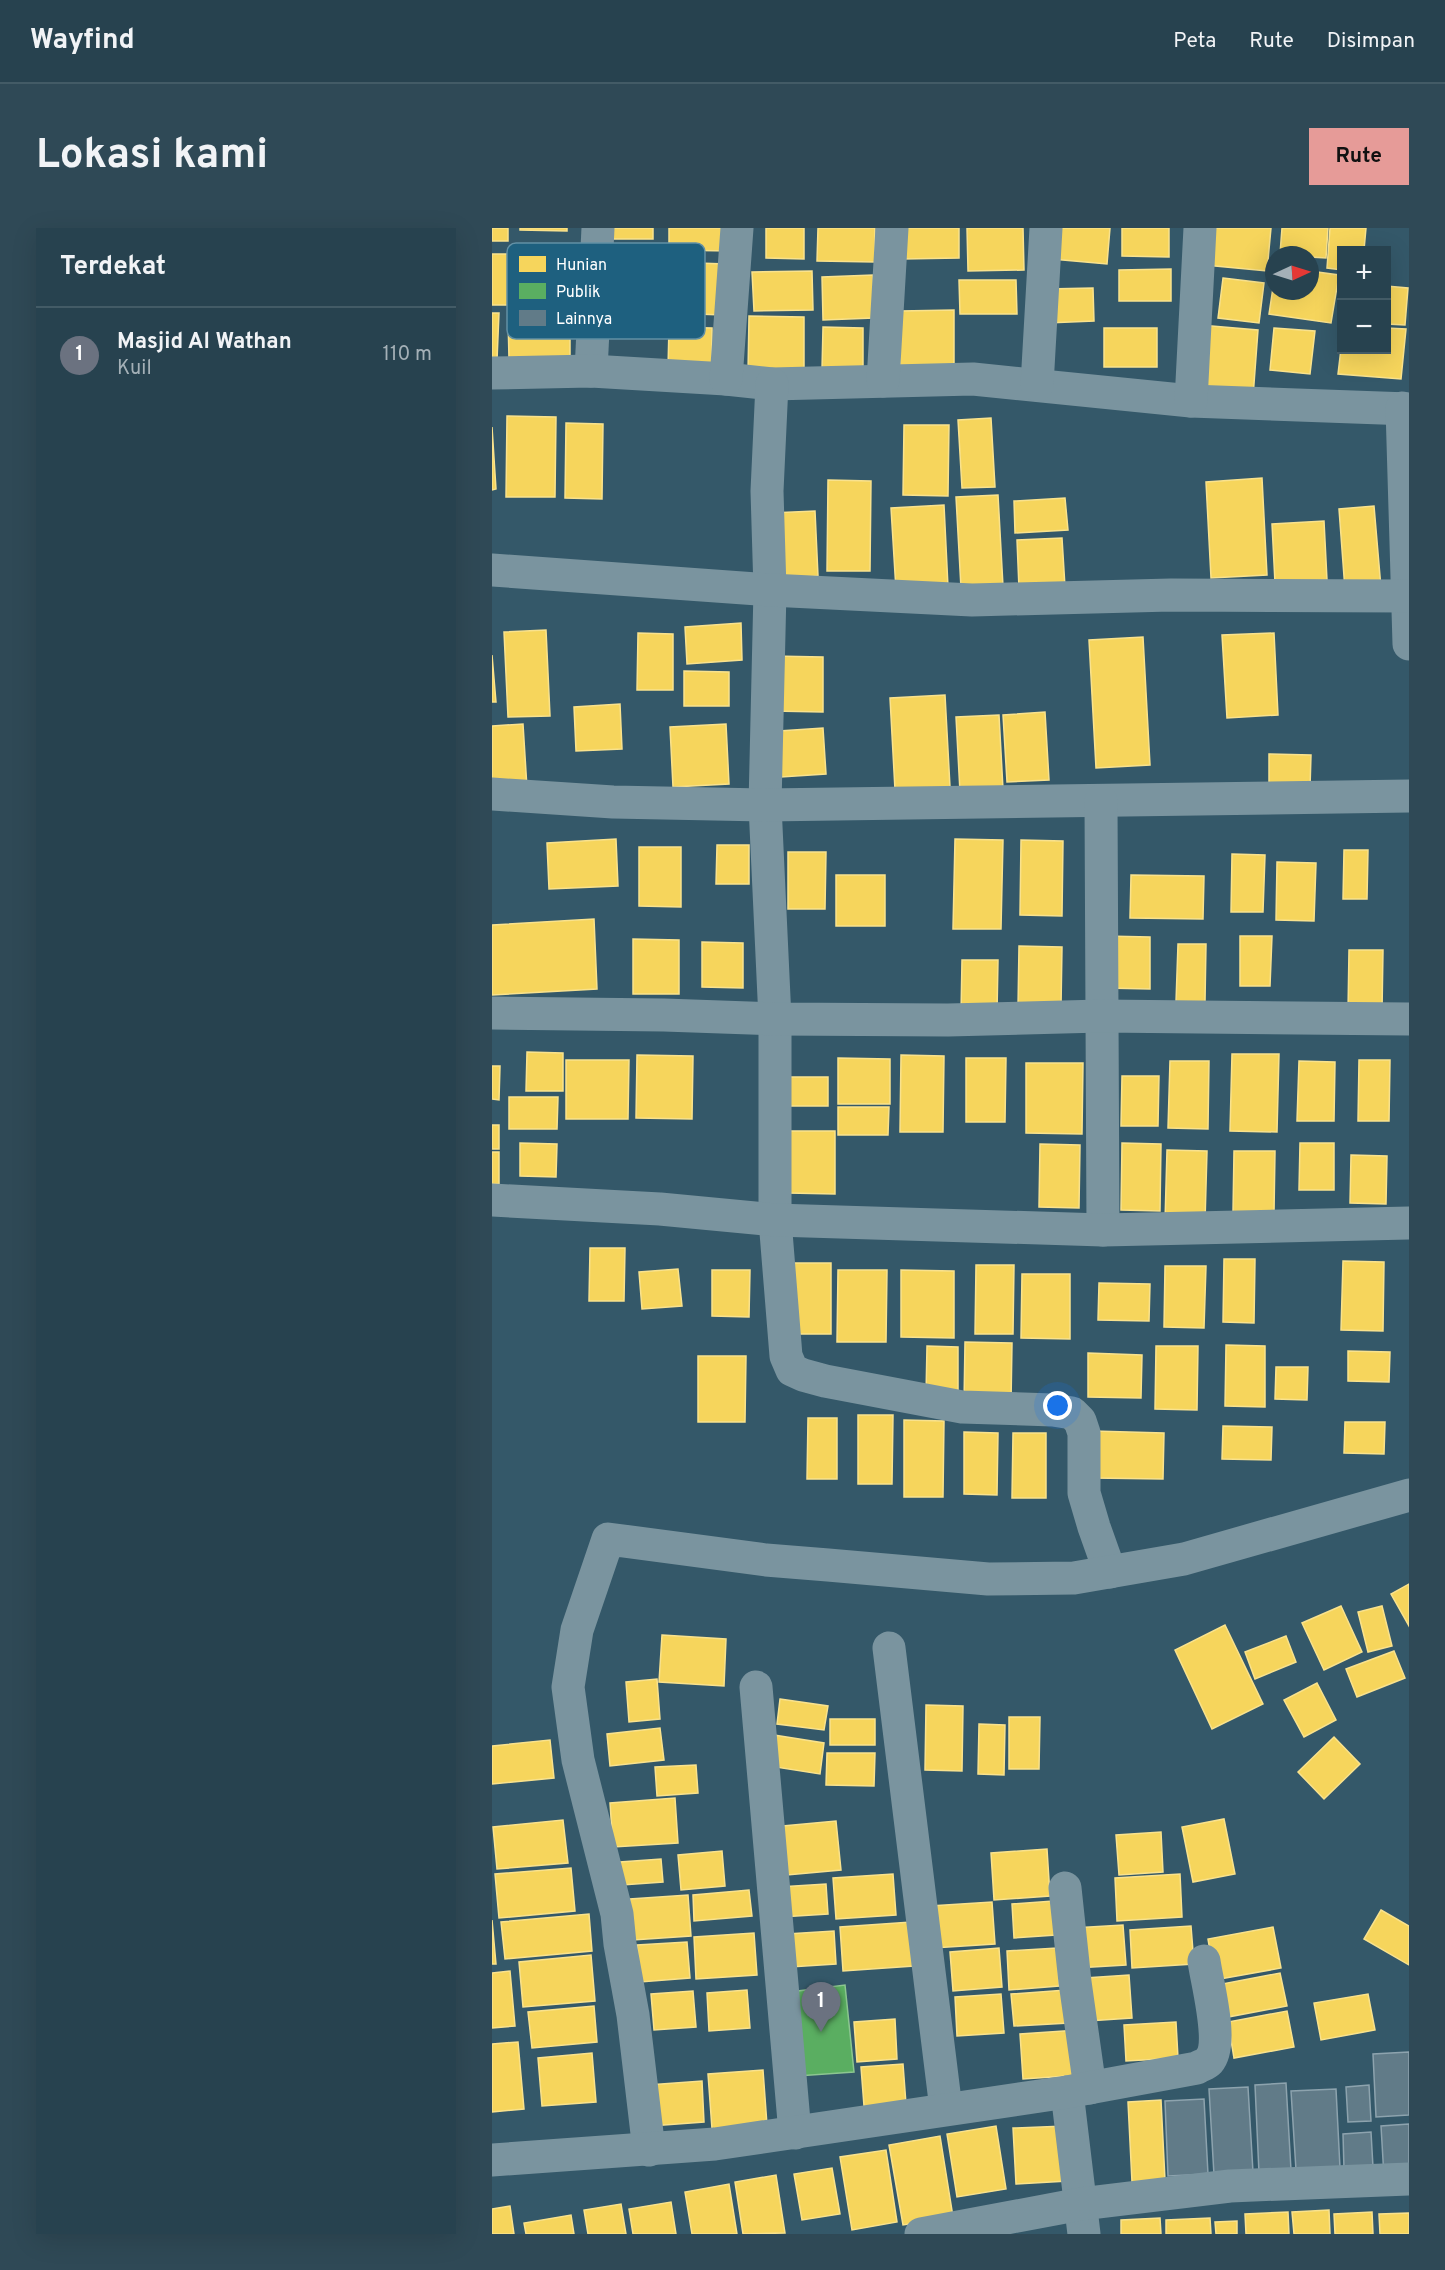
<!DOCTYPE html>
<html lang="id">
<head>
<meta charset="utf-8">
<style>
  :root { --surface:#27424f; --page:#2f4956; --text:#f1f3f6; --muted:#a4b0b7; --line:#435b66; --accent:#e69b98 }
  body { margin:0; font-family:Overpass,sans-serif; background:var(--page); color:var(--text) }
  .controls { position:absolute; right:18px; top:18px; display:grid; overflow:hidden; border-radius:0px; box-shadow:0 6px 24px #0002 }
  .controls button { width:54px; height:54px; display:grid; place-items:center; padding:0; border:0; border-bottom:2px solid var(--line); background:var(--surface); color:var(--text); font:30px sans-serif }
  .compass { position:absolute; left:773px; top:18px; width:54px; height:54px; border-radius:50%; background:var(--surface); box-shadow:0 6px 24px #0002; rotate:86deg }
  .you { position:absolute; left:566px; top:1178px; width:21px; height:21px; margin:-15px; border:4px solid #fff; border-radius:50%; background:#1a73e8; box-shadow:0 0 0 9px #1a73e833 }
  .badge { display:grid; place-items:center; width:39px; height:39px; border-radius:50%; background:var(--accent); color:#fff; font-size:20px; font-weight:700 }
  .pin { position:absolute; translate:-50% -50px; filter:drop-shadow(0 2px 3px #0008) }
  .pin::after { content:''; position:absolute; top:32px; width:21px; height:18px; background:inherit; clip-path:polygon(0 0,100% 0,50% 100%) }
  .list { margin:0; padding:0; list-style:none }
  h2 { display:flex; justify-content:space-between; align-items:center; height:78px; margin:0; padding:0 24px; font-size:26px }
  h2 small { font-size:20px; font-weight:400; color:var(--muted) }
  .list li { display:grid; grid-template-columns:39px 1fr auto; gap:18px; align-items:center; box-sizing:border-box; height:96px; padding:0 24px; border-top:2px solid var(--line) }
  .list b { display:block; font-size:22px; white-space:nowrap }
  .list p { margin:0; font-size:20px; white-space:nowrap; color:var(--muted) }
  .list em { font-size:20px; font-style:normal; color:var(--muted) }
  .map { position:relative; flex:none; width:917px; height:2006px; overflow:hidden; border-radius:0px }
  header { display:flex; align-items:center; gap:36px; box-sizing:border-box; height:84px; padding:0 30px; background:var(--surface); border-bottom:2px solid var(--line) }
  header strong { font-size:28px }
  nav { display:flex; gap:33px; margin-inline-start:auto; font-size:21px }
  .intro { display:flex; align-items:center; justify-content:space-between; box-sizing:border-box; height:144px; padding:0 36px }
  h1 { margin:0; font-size:42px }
  .button { padding:15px 27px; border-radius:0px; background:var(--accent); color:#111; font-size:21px; font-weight:700 }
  main { display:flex; gap:36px; padding:0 36px }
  aside { flex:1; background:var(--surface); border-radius:0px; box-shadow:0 6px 24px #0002 }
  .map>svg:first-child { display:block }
  .homes { fill:#f6d55c; stroke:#f9e28d; stroke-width:1.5 }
  .public { fill:#5aae61; stroke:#8cc690; stroke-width:1.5 }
  .building { fill:#617b88; stroke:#8da3ae; stroke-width:1.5 }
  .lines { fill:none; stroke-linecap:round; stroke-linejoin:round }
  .street { stroke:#7a949f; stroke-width:33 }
  .key { fill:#1e607f; stroke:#6290a5; stroke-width:1.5 }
  .key-label { font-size:16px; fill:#fff }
</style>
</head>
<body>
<header>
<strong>Wayfind</strong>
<nav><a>Peta</a><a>Rute</a><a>Disimpan</a></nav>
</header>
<div class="intro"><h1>Lokasi kami</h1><a class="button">Rute</a></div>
<main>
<aside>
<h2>Terdekat<small></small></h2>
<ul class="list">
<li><span class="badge" style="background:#6b7280">1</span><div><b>Masjid Al Wathan</b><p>Kuil</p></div><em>110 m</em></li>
</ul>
</aside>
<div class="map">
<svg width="917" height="2006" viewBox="0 0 917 2006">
  <rect width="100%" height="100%" fill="#345869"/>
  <!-- homes -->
  <g class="homes">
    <rect x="0" y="0" width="16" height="13"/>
    <polygon points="28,0 75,0 75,3 28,2"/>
    <rect x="117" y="0" width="44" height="11"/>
    <polygon points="177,0 238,0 238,23 177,22"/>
    <polygon points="274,0 312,0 312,31 274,30"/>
    <polygon points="326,0 383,0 383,34 325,33"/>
    <polygon points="411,0 467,0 467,30 411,31"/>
    <polygon points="475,0 531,0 532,42 476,43"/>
    <polygon points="563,0 618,0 615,36 560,31"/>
    <polygon points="630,0 677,0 677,29 630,28"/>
    <polygon points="715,0 779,0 775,43 713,37"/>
    <polygon points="790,0 836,0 834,30 818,29 818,27 788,26"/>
    <polygon points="838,0 874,0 872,22 850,22 850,42 835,40"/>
    <rect x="0" y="26" width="17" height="51"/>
    <polygon points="178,34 233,36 231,87 176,85"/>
    <polygon points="679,41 679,73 627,73 627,42"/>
    <polygon points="320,43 321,82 262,83 260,44"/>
    <polygon points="818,43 847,47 839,95 777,86 782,53 782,63 818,63"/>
    <polygon points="381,47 382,90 331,92 330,49"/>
    <polygon points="731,50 772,55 767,95 726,90"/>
    <polygon points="467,52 524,52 525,86 468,86"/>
    <polygon points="894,58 916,60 913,97 894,96"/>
    <polygon points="601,60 602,93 555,95 554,61"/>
    <polygon points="462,82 462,143 408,143 408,83"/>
    <polygon points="0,85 7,85 5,132 0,132"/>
    <polygon points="257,88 312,89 312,145 256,144"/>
    <polygon points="16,90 78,91 78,131 17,131"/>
    <polygon points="708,97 766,102 761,169 702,165"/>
    <polygon points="177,99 220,100 220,140 176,140"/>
    <polygon points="331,99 371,100 371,142 330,142"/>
    <rect x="612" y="100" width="53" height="39"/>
    <polygon points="782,100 823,103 818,146 778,142"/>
    <polygon points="894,100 914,101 909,151 846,146 850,112 850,122 894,122"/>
    <polygon points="15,188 64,189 63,269 14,269"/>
    <polygon points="499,190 503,259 470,260 466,192"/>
    <polygon points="74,195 111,196 110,271 73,270"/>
    <polygon points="412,197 457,197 456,268 411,267"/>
    <polygon points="0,199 4,261 0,262"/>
    <polygon points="770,250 775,347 719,350 714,254"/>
    <polygon points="336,252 379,253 378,343 335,343"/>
    <polygon points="506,267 511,358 469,360 464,269"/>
    <polygon points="573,270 576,302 523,305 522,273"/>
    <polygon points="452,277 456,359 404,362 399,280"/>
    <polygon points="882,278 889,360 853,362 847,281"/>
    <polygon points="323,283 326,348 283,351 279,285"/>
    <polygon points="832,293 835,352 783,355 780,296"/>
    <polygon points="570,310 573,359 527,361 525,312"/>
    <polygon points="249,395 250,432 195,436 193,399"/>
    <polygon points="54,402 58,488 16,489 12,404"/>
    <polygon points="146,405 181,406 181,462 145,462"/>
    <polygon points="782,405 786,487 735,490 730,407"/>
    <polygon points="651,409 658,537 604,540 597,412"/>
    <polygon points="0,427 4,474 0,474"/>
    <polygon points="280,428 331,429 331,484 280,483"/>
    <polygon points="192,443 237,444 237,478 192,478"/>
    <polygon points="453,467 458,559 403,562 398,470"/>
    <polygon points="128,476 130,521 84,523 82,479"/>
    <polygon points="553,484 557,552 515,554 511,487"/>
    <polygon points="507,487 511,561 468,564 464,489"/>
    <polygon points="31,496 35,560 0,562 0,498"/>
    <polygon points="234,496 237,556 181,559 178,499"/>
    <polygon points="331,500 334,546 289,549 287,503"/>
    <polygon points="777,526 819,527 818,560 777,559"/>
    <polygon points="124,611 126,658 57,661 55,615"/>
    <polygon points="463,611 511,612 509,701 461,701"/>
    <polygon points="529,612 571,613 570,688 528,687"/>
    <polygon points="225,617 257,617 257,656 224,656"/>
    <polygon points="147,619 189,619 189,679 147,678"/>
    <polygon points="852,622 876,622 875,671 851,671"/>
    <polygon points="296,624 334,624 333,681 296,681"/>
    <polygon points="740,626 773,627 771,684 739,684"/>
    <polygon points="785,634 824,635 822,693 784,692"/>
    <rect x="344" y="647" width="49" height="51"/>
    <polygon points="639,647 712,648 711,691 638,690"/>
    <polygon points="102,691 105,761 0,767 0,697"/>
    <polygon points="612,708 658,709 658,761 612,760"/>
    <polygon points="748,708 780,708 778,758 748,758"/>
    <polygon points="141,711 187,712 187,766 141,766"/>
    <polygon points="210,714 251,715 251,760 210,759"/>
    <polygon points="686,716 714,716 713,774 684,774"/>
    <polygon points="527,718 570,719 569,779 526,779"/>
    <polygon points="857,722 891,722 890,784 856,783"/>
    <polygon points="470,732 506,732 505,785 469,785"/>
    <polygon points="35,824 71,825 71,863 34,863"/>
    <polygon points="740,826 787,826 785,904 738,903"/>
    <polygon points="145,827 201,828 200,891 144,890"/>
    <polygon points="409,827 452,828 451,904 408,904"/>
    <polygon points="346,830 398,831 398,876 346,876"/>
    <polygon points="474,830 514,830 513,894 474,894"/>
    <polygon points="74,832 137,832 136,891 74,891"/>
    <polygon points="867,832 898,832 897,893 866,893"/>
    <polygon points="678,833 717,833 716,901 676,900"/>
    <polygon points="807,833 843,834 842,893 805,893"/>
    <polygon points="534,835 591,835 590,906 534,905"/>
    <polygon points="0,838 8,838 7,872 0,871"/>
    <polygon points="630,848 667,848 666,898 629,898"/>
    <rect x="297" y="849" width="39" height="29"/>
    <polygon points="17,869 66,869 65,901 17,901"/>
    <polygon points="346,879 397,879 396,907 346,907"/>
    <rect x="0" y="897" width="7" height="24"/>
    <polygon points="297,903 343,903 343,966 296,965"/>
    <polygon points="28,915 65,916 64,949 28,948"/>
    <polygon points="630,915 669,916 668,983 629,982"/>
    <polygon points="808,915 842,915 842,962 807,962"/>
    <polygon points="548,916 588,917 587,980 547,979"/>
    <polygon points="675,922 715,923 713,994 673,993"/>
    <polygon points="742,923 783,923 782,985 741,984"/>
    <rect x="0" y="924" width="7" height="32"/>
    <polygon points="859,927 895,928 894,976 858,975"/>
    <polygon points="98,1020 133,1020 132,1073 97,1073"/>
    <polygon points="732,1031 763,1031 762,1095 731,1094"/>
    <polygon points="851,1033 892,1034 891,1103 849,1102"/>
    <rect x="298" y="1035" width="41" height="71"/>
    <polygon points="484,1037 522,1037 521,1106 483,1106"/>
    <polygon points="673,1038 714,1038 712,1100 672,1099"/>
    <polygon points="186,1041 190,1078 150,1081 147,1044"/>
    <polygon points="220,1042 258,1042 257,1089 220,1088"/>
    <polygon points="346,1042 395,1042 394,1114 345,1114"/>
    <polygon points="409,1042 462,1043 462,1110 409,1109"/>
    <polygon points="530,1046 578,1046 578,1111 529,1110"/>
    <polygon points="607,1055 658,1056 657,1093 606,1092"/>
    <polygon points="473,1114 520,1115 519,1175 472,1175"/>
    <polygon points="734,1117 773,1118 773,1179 733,1178"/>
    <polygon points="435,1118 466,1119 466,1167 434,1166"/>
    <polygon points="664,1118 706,1118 705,1182 663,1181"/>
    <polygon points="856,1123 898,1124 897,1154 856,1153"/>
    <polygon points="596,1125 650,1127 649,1170 596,1169"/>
    <polygon points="206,1128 254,1128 253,1194 206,1194"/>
    <polygon points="784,1139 816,1139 815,1172 783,1171"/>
    <polygon points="366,1187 401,1187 400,1256 366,1256"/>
    <polygon points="316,1190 345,1190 345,1251 315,1251"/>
    <polygon points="412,1192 452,1193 451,1269 412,1269"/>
    <polygon points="853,1194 893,1194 892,1226 852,1225"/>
    <polygon points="731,1198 780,1199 779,1232 730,1231"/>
    <polygon points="601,1203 672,1205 671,1251 600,1250"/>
    <polygon points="472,1204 506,1205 505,1267 472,1266"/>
    <polygon points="521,1205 554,1205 554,1270 520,1270"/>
    <polygon points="917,1356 917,1398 899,1366"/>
    <polygon points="849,1378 870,1424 832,1442 810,1395"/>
    <polygon points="890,1378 900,1418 876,1424 866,1384"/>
    <polygon points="733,1397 771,1476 720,1501 683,1422"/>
    <polygon points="170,1407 234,1411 232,1458 167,1454"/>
    <polygon points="794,1408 804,1434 763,1451 753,1424"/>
    <polygon points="902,1423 913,1450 865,1469 854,1441"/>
    <polygon points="165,1451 168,1491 137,1494 134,1454"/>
    <polygon points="825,1455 844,1492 812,1509 792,1472"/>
    <polygon points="288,1471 336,1478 332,1502 285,1496"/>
    <polygon points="434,1477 471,1478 470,1543 433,1542"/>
    <polygon points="517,1489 548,1489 547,1541 517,1541"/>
    <rect x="338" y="1491" width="45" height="26"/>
    <polygon points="487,1496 513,1497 512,1547 486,1546"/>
    <polygon points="168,1500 172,1532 118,1538 115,1506"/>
    <polygon points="282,1507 332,1515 328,1546 277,1538"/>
    <polygon points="842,1509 868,1536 832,1571 806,1544"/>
    <polygon points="58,1512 62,1550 0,1556 0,1518"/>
    <polygon points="335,1525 383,1525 382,1558 334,1557"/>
    <polygon points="204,1537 206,1565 165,1568 163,1539"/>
    <polygon points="183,1570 186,1615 121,1619 118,1575"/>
    <polygon points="732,1591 743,1646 701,1654 690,1599"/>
    <polygon points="71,1592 76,1635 5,1641 1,1599"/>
    <polygon points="344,1593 349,1642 284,1648 280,1599"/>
    <polygon points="669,1604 671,1644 627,1647 624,1607"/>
    <polygon points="555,1621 558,1668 502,1672 499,1625"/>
    <polygon points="230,1623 233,1658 189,1662 186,1627"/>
    <polygon points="169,1631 171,1654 130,1657 128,1634"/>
    <polygon points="79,1640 83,1683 7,1690 3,1646"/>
    <polygon points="401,1646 404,1687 344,1691 341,1650"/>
    <polygon points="688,1646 690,1689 625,1693 623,1650"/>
    <polygon points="334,1656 336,1686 289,1689 287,1659"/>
    <polygon points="257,1662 260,1688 202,1693 201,1667"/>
    <polygon points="196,1667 199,1708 141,1712 138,1671"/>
    <polygon points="561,1673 564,1707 522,1710 520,1676"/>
    <polygon points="500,1674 503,1716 441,1720 438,1678"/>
    <polygon points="889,1682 917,1698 917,1737 872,1711"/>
    <polygon points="97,1686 100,1723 13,1731 9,1694"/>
    <polygon points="0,1692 4,1736 0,1736"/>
    <polygon points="419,1694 422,1738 351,1743 348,1699"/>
    <polygon points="631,1697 634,1737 584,1740 581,1700"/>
    <polygon points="699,1698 702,1736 640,1740 638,1702"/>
    <polygon points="781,1699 789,1740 723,1752 716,1711"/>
    <polygon points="342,1703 344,1736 298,1739 295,1706"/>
    <polygon points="262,1705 265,1747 204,1751 202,1709"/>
    <polygon points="195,1714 198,1750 148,1754 145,1717"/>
    <polygon points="507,1720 510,1759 461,1763 458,1724"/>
    <polygon points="565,1720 567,1758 517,1762 515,1723"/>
    <polygon points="99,1727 103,1773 31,1779 27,1734"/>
    <polygon points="18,1743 23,1798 0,1800 0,1745"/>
    <polygon points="788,1745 795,1778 736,1789 730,1756"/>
    <polygon points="637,1747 640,1790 596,1793 593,1750"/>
    <polygon points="255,1762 258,1800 217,1803 215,1765"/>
    <polygon points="574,1762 577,1795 522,1798 519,1766"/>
    <polygon points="201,1763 204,1799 162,1802 159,1766"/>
    <polygon points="509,1766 512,1805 465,1808 463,1769"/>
    <polygon points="876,1766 883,1802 829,1812 822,1775"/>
    <polygon points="102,1778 105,1814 40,1820 36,1784"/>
    <polygon points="795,1783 802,1819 742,1830 736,1794"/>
    <polygon points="403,1791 405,1831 365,1834 362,1794"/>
    <polygon points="684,1794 686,1830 634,1833 632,1797"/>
    <polygon points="586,1802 590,1847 531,1851 528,1806"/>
    <polygon points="26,1814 32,1881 0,1884 0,1816"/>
    <polygon points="100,1825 104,1874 50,1878 46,1830"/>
    <polygon points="411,1836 414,1876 372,1878 369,1839"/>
    <polygon points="271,1842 275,1897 220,1901 216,1846"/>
    <polygon points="210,1853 212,1894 159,1898 156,1857"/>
    <polygon points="669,1872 673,1952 640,1954 636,1874"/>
    <polygon points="504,1898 514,1961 465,1969 455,1906"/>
    <polygon points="573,1898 576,1953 524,1956 521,1900"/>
    <polygon points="448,1908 461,1989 411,1997 397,1917"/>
    <polygon points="394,1922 405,1994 360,2002 348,1929"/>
    <polygon points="340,1940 348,1986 310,1992 302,1946"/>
    <polygon points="284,1947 293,2005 251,2006 243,1954"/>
    <polygon points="237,1956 245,2006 200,2006 193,1964"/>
    <polygon points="179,1974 184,2006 141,2006 137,1981"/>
    <polygon points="129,1976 134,2006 96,2006 92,1982"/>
    <polygon points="18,1978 22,2006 0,2006 0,1981"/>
    <polygon points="837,1982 838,2006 802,2006 800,1984"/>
    <polygon points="796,1984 797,2006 754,2006 753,1986"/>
    <polygon points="880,1984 881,2006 843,2006 842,1986"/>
    <polygon points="917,1985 917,2006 888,2006 887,1986"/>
    <polygon points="79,1987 82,2006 34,2006 32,1995"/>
    <polygon points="668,1990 669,2006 629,2006 629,1992"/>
    <polygon points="718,1990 719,2006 674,2006 674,1992"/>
    <polygon points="745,1993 745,2006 724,2006 723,1994"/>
  </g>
  <!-- public -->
  <polygon class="public" points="353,1757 362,1844 305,1848 298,1764"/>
  <!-- building -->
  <g class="building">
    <polygon points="917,1824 917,1887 884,1889 881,1826"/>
    <polygon points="794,1855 799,1942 767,1945 763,1857"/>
    <polygon points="877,1857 879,1893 856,1894 854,1859"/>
    <polygon points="756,1859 761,1944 722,1947 717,1861"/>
    <polygon points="844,1861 848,1940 804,1942 799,1863"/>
    <polygon points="712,1871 716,1946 676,1948 673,1873"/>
    <polygon points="917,1896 917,1948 892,1949 889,1898"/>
    <polygon points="879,1904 881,1939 852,1941 851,1906"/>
  </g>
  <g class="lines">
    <!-- street -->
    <g class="street">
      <polyline points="99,143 106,0"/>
      <polyline points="0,145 99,143 234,151 280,156 481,151 699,173 917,181"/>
      <polyline points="234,151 245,0"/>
      <polyline points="391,153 400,0"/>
      <polyline points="280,156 275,263 278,362 273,577 283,791 283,992 294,1128 300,1142 311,1147 333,1153 470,1179 561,1182 580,1185 588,1193 592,1205 592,1265 602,1299 618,1344"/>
      <polyline points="545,157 554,0"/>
      <polyline points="699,173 708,0"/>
      <polyline points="910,180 917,416"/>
      <polyline points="0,342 278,362 480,372 679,367 917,368"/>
      <polyline points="0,566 121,574 273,577 917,568"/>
      <polyline points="609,573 611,1002"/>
      <polyline points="0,785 172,787 283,791 456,792 609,788 917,791"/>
      <polyline points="0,972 168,981 283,992 611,1002 917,995"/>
      <polyline points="397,1420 454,1881"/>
      <polyline points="264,1459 303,1905"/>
      <polyline points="573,1660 583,1754 598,1860"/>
      <polyline points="575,1864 592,2006"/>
      <polyline points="157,1922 141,1787 128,1716 125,1686 86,1532 76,1459 85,1402 116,1311 274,1332 336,1337 496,1351 582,1350 692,1331 917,1267"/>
      <path d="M0 1932 223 1916 575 1864 705 1840C708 1838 714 1836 717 1833 732 1816 715 1755 712 1733"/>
      <polyline points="429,2006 589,1976 738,1958 917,1951"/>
    </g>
  </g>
  <!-- legend -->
  <rect x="15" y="15" width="198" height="96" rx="9" class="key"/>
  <rect x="27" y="28" width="27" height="16" fill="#f6d55c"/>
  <rect x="27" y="55" width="27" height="16" fill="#5aae61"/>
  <rect x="27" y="82" width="27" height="16" fill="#617b88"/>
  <g class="key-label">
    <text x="64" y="42">Hunian</text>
    <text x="64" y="69">Publik</text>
    <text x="64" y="96">Lainnya</text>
  </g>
</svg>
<div class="controls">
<button>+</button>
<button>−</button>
</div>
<svg class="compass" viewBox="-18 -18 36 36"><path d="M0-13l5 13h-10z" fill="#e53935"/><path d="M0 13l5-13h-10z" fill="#a4b0b7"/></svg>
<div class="you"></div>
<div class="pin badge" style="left:329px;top:1804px;background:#6b7280">1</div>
</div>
</main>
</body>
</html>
